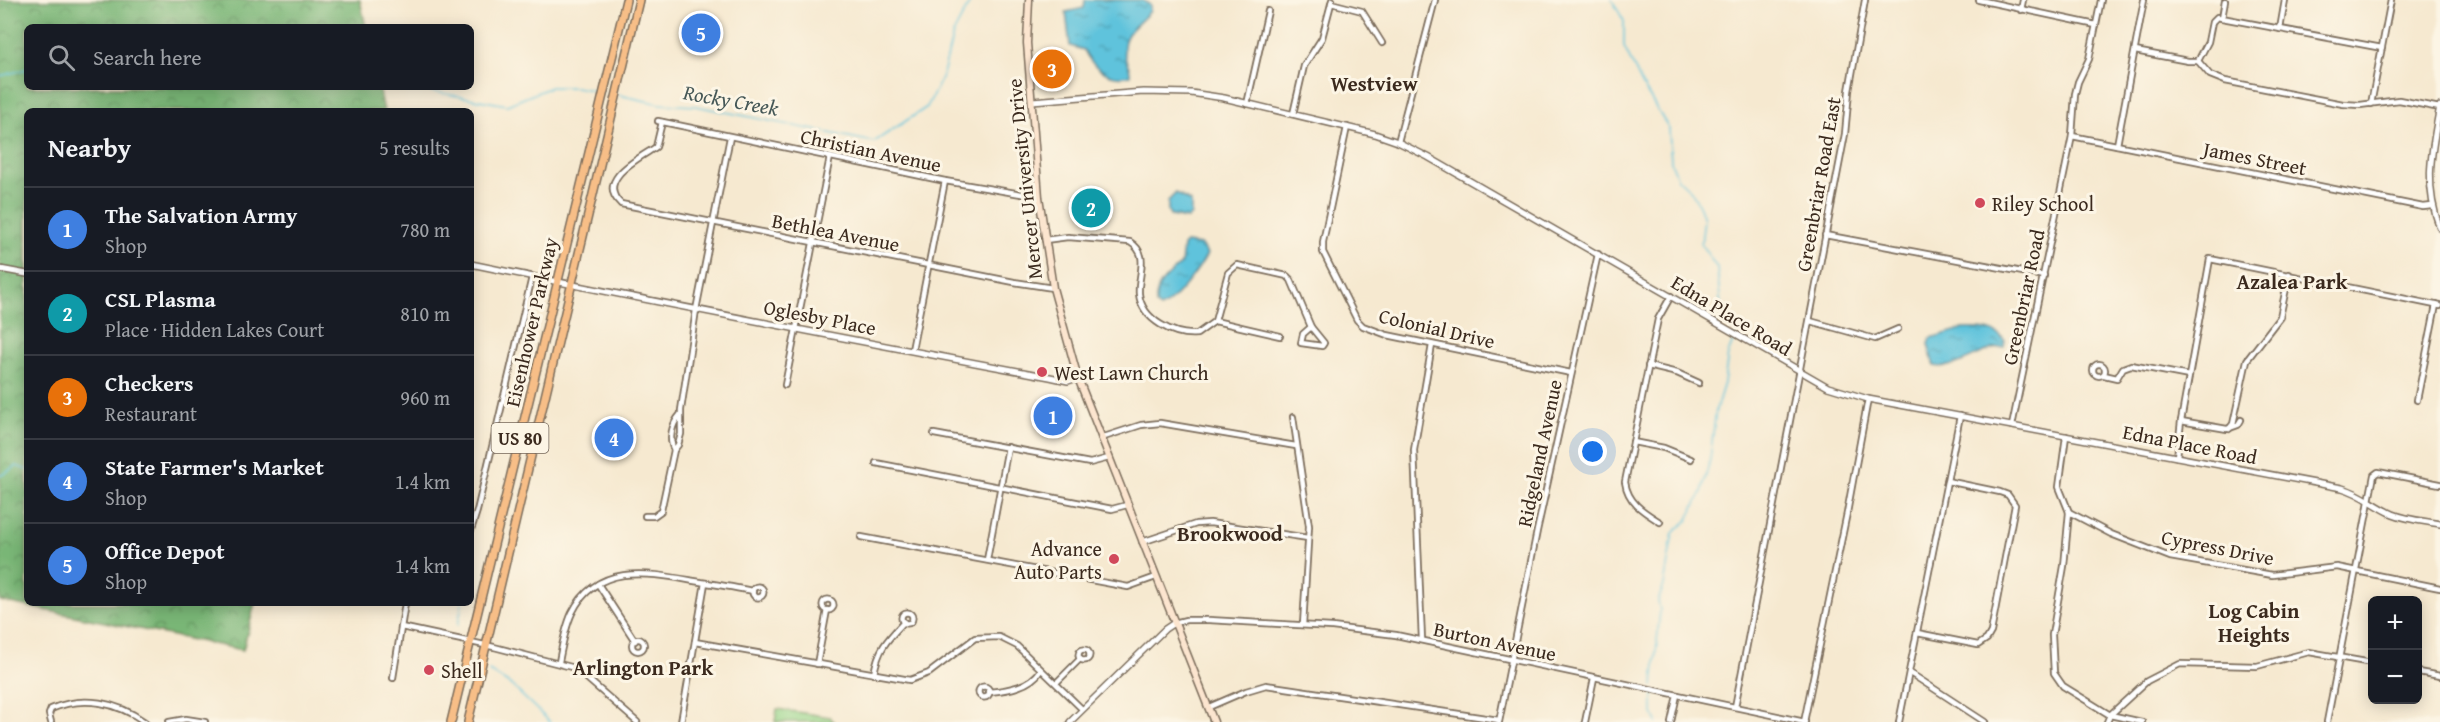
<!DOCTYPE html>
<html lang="en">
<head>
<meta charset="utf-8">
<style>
  :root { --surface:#171b24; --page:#20242c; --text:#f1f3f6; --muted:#9ea1a6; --line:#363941; --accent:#d1495b }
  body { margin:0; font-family:"Gentium Book Plus",serif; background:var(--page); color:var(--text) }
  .controls { position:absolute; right:18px; bottom:18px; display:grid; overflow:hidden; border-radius:9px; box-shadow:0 3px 15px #0003 }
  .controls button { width:54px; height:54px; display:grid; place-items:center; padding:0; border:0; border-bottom:2px solid var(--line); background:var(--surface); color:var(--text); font:30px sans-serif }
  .you { position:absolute; left:1593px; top:452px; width:21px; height:21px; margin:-15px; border:4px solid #fff; border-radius:50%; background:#1a73e8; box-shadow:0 0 0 9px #1a73e833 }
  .badge { display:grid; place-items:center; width:39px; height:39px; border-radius:50%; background:var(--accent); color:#fff; font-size:20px; font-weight:700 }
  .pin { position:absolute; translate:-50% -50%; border:3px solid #fff; box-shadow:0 2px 6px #0006 }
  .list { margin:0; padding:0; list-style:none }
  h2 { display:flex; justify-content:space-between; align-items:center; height:78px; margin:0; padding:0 24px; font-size:26px }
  h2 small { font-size:20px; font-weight:400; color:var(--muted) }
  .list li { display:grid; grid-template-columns:39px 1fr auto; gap:18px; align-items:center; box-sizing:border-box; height:84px; padding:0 24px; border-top:2px solid var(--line) }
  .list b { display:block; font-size:22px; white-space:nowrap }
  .list p { margin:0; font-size:20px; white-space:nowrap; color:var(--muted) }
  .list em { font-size:20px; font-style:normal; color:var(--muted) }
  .icon { flex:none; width:33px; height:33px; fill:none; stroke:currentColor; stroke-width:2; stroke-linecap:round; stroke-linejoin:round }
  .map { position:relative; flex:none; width:2440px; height:722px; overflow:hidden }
  .search { position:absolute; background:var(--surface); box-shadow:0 3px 15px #0003; left:24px; top:24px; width:450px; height:66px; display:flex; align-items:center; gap:15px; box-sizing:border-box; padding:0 21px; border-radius:9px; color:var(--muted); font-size:22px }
  .panel { position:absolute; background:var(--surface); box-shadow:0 3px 15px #0003; left:24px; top:108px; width:450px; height:498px; border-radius:9px }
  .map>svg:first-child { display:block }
  .forest { fill:url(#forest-crowns); stroke:#5a704a; stroke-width:1.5 }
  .garden { fill:#97d58a; stroke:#698054; stroke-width:1.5 }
  .water { fill:url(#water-ripples); stroke:#4c767d; stroke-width:1.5 }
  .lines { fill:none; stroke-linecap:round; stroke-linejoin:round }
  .stream { stroke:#5ec3dc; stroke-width:1.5 }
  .minor-casing { stroke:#7c6d5c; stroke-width:8 }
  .tertiary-casing { stroke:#7c6d5c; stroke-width:8 }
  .secondary-casing { stroke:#7c6d5c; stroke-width:9 }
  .primary-casing { stroke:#7c6d5c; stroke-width:10 }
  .minor { stroke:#fff; stroke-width:4.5 }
  .tertiary { stroke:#fff; stroke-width:5 }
  .secondary { stroke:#fce5cf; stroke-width:6 }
  .primary { stroke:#f7be87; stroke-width:7 }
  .poi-dot { fill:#d1495b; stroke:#fcf5e5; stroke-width:2 }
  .labels { text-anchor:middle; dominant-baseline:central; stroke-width:6; stroke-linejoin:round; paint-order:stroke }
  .shield { fill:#fcf5e5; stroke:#75675a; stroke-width:1.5 }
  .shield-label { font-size:18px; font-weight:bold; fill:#3b2a1e }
  .street-label { font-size:20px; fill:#3b2a1e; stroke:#fcf5e5 }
  .poi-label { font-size:20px; fill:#3b2a1e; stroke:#fcf5e5; text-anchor:start }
  .neighbourhood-label { font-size:21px; font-weight:bold; fill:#3b2a1e; stroke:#fcf5e5 }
  .water-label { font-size:21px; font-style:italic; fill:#465857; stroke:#fcf5e5 }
</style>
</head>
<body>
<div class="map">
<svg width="2440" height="722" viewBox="0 0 2440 722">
  <defs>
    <pattern id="forest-crowns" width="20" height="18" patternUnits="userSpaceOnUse" patternTransform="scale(1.5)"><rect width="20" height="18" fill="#79b676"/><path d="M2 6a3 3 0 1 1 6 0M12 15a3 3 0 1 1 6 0" fill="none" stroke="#649460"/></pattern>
    <pattern id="water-ripples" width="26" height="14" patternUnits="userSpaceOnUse" patternTransform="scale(1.5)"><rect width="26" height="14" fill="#5ec3dc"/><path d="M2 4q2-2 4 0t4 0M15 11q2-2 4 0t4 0" fill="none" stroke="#4f9fb2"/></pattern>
  </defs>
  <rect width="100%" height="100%" fill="#fcf5e5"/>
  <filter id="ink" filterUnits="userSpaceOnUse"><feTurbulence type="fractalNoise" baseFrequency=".0167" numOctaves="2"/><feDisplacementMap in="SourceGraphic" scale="12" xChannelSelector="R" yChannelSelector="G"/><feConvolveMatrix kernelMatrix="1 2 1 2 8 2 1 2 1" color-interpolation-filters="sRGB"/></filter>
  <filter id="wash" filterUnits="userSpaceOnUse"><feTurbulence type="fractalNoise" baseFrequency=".008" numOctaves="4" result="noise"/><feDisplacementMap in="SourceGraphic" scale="24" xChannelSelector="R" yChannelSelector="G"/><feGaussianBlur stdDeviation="1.35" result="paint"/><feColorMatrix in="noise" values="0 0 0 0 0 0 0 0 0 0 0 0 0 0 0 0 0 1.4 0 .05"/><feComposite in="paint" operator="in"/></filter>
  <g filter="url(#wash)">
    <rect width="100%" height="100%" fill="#f6e9d0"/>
    <!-- forest -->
    <polygon class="forest" points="0,0 360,0 366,27 27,27 27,87 379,87 384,111 27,111 27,603 255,603 243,650 0,601"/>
    <!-- garden -->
    <polygon class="garden" points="777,709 830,717 834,722 775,722"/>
    <!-- water -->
    <g class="water">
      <path d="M1085 0H1142L1150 5V11C1138 26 1119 33 1125 56 1126 64 1131 67 1130 75 1110 81 1092 67 1084 50L1070 46 1066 12 1084 8Z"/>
      <polygon points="1176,193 1191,202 1191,215 1187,219 1171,216 1168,211 1168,201"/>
      <path d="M1186 243 1201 245 1207 254C1199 269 1176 301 1160 308L1156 305C1154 285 1167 276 1181 264L1183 246Z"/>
      <path d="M1962 329C1976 328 1997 328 2005 341L2004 347C1980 348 1958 371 1934 366L1928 344 1930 338Z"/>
    </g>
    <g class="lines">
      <!-- stream -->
      <g class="stream">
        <path d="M1612 0 1624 21V47L1643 86 1669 129 1671 162 1678 179 1691 191 1700 207 1704 219 1701 244 1717 268 1721 308C1724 317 1735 321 1736 331"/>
        <polyline points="0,76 27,69"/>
        <polyline points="408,87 507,105 551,87 575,87 602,92"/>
        <polyline points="619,95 660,104 696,106 874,142 927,107 942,78 953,34 971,0"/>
        <polyline points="0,476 17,466 27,470"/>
        <polyline points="471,559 473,550"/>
        <polyline points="458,625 462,603"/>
        <polyline points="489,671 511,685 550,722"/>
        <polyline points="1653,686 1660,610 1658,601 1664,585 1673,533 1687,521 1702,492 1710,459 1716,409 1724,383 1728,354 1735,336"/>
        <polyline points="1653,694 1653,713 1657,722"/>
      </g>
    </g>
  </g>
  <g filter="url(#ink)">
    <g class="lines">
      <!-- minor casing -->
      <g class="minor-casing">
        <g id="minor">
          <polyline points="1979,0 2096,25"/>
          <polyline points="1331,3 1362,11 1382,43"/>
          <polyline points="2021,10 2023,0"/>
          <polyline points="2222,18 2382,48"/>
          <polyline points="2280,29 2285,0"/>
          <polyline points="2135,51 2188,61 2198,61"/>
          <polyline points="2198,61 2210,75 2225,81 2343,104 2360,105 2399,100 2440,108"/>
          <polyline points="2198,61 2208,42 2212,22 2217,17 2222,18 2225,1"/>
          <polyline points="1247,104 1268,11"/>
          <polyline points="2371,104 2391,0"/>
          <polyline points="1293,114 1304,66 1322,38 1332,0"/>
          <polyline points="658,121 945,181 1039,197"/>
          <path d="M662 122 656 147C638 159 595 180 621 204L1014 282 1053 288"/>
          <polyline points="1347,127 1323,242 1323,252 1357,320 1363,326 1387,335 1571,373"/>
          <polyline points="2072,136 2423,207 2432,206"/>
          <polyline points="1398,142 1435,0"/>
          <polyline points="2117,145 2144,0"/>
          <polyline points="1825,235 2044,276"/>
          <path d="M1045 240 1068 237 1130 242C1151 255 1137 275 1139 294 1142 320 1174 336 1197 334L1215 321 1228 273 1237 265 1287 276 1291 280 1311 327"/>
          <polyline points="1215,321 1280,336"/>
          <polyline points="1810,321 1875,339 1898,329"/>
          <polygon points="1311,327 1324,343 1322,346 1301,343 1303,334"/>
          <polyline points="912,350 945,181"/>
          <circle cx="2099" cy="370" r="6"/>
          <polyline points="1648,366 1677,373 1699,383"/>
          <polyline points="2104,375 2117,378 2123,368 2131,365 2189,376"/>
          <polyline points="785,385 830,157"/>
          <polyline points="2417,400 2436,305"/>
          <polyline points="1293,417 1309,526 1303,625"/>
          <polyline points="2181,421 2227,429 2238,425 2241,420"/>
          <polyline points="2012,426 2072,136 2075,94 2078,82 2089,59 2101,0"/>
          <polyline points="2229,429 2233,424 2247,360 2280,317 2289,274"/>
          <polyline points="934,434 1090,463 1109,458"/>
          <polyline points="2066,436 2059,487 2069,512 2064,566 2052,635 2054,673 2063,686 2110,715 2142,722"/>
          <polyline points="1101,438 1141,425 1160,423 1296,446"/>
          <polyline points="1633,442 1664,448 1691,459"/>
          <path d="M674 450C668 439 672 424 680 415"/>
          <polyline points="2177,457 2181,421 2210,259 2440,306"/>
          <polyline points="876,463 1112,509 1127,505"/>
          <polyline points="2069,512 2111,534 2170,557 2272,575 2337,567 2440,588"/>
          <polyline points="645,516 654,516 661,511 674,450 678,445 681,434 681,410 696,310 730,137"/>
          <path d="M1660 522C1644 512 1628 503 1625 482L1658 319 1671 296"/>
          <polyline points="471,530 477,511 532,277"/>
          <polyline points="861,537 1128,587 1156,577"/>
          <polyline points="1142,542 1196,524 1210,523 1308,538"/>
          <polyline points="987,560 1008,447"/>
          <polyline points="598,584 635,641"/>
          <circle cx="758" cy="592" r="5.5"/>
          <circle cx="828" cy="605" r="5.5"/>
          <circle cx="907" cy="618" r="5.5"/>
          <polyline points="1174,623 1186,620 1209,620 1332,627 1396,635 1805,722"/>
          <polyline points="401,627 494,647 575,668 637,722"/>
          <polyline points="1917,633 1978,645 1987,639 1991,632 2015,505 2008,495 2000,492 1947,481"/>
          <circle cx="638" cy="645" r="6"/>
          <polyline points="1422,640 1414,450 1432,345"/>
          <polyline points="695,642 910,680 929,673 975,638 999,637 1017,646 1082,709"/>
          <circle cx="1084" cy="655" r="5.5"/>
          <path d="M559 662C562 646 565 628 572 613 597 562 649 573 694 581 713 584 733 587 753 591"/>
          <polyline points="817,664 827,610"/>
          <polyline points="2418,672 2440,676"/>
          <polyline points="1910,673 1985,722"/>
          <path d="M874 674C878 649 887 640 904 622"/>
          <polyline points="393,678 405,603"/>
          <polyline points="1056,683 1080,659"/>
          <circle cx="984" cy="692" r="5.5"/>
          <path d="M989 692C1008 690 1030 687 1041 670"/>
          <polyline points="1209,707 1246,691 1266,685 1499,720"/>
          <polyline points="1735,707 1845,134 1849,91 1865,0"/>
          <path d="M51 722 49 714 51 709C83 695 117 702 145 722"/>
          <polyline points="169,722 186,719 205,722"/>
          <polyline points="681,722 705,583"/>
          <polyline points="1499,722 1537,531 1598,254"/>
          <polyline points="1585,722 1594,678"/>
          <polyline points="1671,722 1677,695"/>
          <polyline points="1804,722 1847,513 1868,399"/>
          <polyline points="1899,722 1960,416"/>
          <polyline points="2107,722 2110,715 2147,681 2180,664 2257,666 2309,652 2372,663"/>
          <polyline points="2327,722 2374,475 2378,472 2440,484"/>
        </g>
      </g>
      <!-- tertiary casing -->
      <g class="tertiary-casing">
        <g id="tertiary">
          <path d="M1032 101 1143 92 1191 93 1224 98 1375 134 1398 142 1428 157 1828 387 1868 399 2342 488C2361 493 2375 506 2393 514 2408 520 2424 521 2440 524"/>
          <path d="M2440 106C2432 151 2423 184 2440 228"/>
          <path d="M471 264C664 304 857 341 1050 377L1068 381 1078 378"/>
          <polyline points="0,269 27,274"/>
          <polyline points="1070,722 1165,629 1174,623"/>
        </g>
      </g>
      <!-- secondary casing -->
      <g class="secondary-casing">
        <polyline id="secondary" points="1029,0 1027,43 1039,197 1053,288 1078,378 1214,722"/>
      </g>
      <!-- primary casing -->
      <g class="primary-casing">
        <g id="primary">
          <polyline points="451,722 626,0"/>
          <polyline points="468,722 639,0"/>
        </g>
      </g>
      <!-- minor -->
      <use href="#minor" class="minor"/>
      <!-- tertiary -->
      <use href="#tertiary" class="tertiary"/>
      <!-- secondary -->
      <use href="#secondary" class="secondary"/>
      <!-- primary -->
      <use href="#primary" class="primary"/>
    </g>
  </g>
  <!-- markers -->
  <g class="poi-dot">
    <circle cx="1980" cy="203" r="6"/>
    <circle cx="1042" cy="372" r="6"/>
    <circle cx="1114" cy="559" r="6"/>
    <circle cx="429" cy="670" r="6"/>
  </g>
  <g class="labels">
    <!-- shield labels -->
    <rect class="shield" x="491.5" y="423" width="57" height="30" rx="4.5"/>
    <g class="shield-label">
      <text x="520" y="438">US 80</text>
    </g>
    <!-- street labels -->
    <g class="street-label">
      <text transform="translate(871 150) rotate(12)">Christian Avenue</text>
      <text transform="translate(2255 158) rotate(11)">James Street</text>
      <text transform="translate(1024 179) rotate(-96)">Mercer University Drive</text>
      <text transform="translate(1818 184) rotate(-80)">Greenbriar Road East</text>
      <text transform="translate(836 232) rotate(11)">Bethlea Avenue</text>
      <text transform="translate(2023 297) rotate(-78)">Greenbriar Road</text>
      <text transform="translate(1732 315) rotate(31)">Edna Place Road</text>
      <text transform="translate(820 317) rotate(11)">Oglesby Place</text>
      <text transform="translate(531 322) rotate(-77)">Eisenhower Parkway</text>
      <text transform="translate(1437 328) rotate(13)">Colonial Drive</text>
      <text transform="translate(2190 444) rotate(11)">Edna Place Road</text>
      <text transform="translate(1539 453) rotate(-78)">Ridgeland Avenue</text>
      <text transform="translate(2218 547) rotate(11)">Cypress Drive</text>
      <text transform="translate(1495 641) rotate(12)">Burton Avenue</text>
    </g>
    <!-- poi labels -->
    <g class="poi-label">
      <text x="1992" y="203">Riley School</text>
      <text x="1054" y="372">West Lawn Church</text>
      <text x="1102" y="548" text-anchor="end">Advance<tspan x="1102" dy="23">Auto Parts</tspan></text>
      <text x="441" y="670">Shell</text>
    </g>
    <!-- neighbourhood labels -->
    <g class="neighbourhood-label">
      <text x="1374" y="83">Westview</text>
      <text x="2292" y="281">Azalea Park</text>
      <text x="1230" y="533">Brookwood</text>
      <text x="2254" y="610">Log Cabin<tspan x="2254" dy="24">Heights</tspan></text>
      <text x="643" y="667">Arlington Park</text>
    </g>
    <!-- water labels -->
    <g class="water-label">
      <text transform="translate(731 100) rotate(10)">Rocky Creek</text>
    </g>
  </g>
</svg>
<div class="controls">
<button>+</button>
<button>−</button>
</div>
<div class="you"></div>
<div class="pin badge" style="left:1053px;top:416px;background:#3f7fe0">1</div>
<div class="pin badge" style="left:1091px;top:208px;background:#0f9aa8">2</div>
<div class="pin badge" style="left:1052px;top:69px;background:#e8710a">3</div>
<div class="pin badge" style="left:614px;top:438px;background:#3f7fe0">4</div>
<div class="pin badge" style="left:701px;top:33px;background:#3f7fe0">5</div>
<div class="search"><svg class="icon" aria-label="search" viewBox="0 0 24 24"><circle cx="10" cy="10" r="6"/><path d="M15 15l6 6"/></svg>Search here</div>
<section class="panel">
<h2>Nearby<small>5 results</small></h2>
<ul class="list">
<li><span class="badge" style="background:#3f7fe0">1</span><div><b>The Salvation Army</b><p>Shop</p></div><em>780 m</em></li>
<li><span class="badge" style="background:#0f9aa8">2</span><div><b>CSL Plasma</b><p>Place · Hidden Lakes Court</p></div><em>810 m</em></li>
<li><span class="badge" style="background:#e8710a">3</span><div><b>Checkers</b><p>Restaurant</p></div><em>960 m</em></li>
<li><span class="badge" style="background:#3f7fe0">4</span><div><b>State Farmer's Market</b><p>Shop</p></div><em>1.4 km</em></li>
<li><span class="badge" style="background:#3f7fe0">5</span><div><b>Office Depot</b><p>Shop</p></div><em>1.4 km</em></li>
</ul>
</section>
</div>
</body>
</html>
